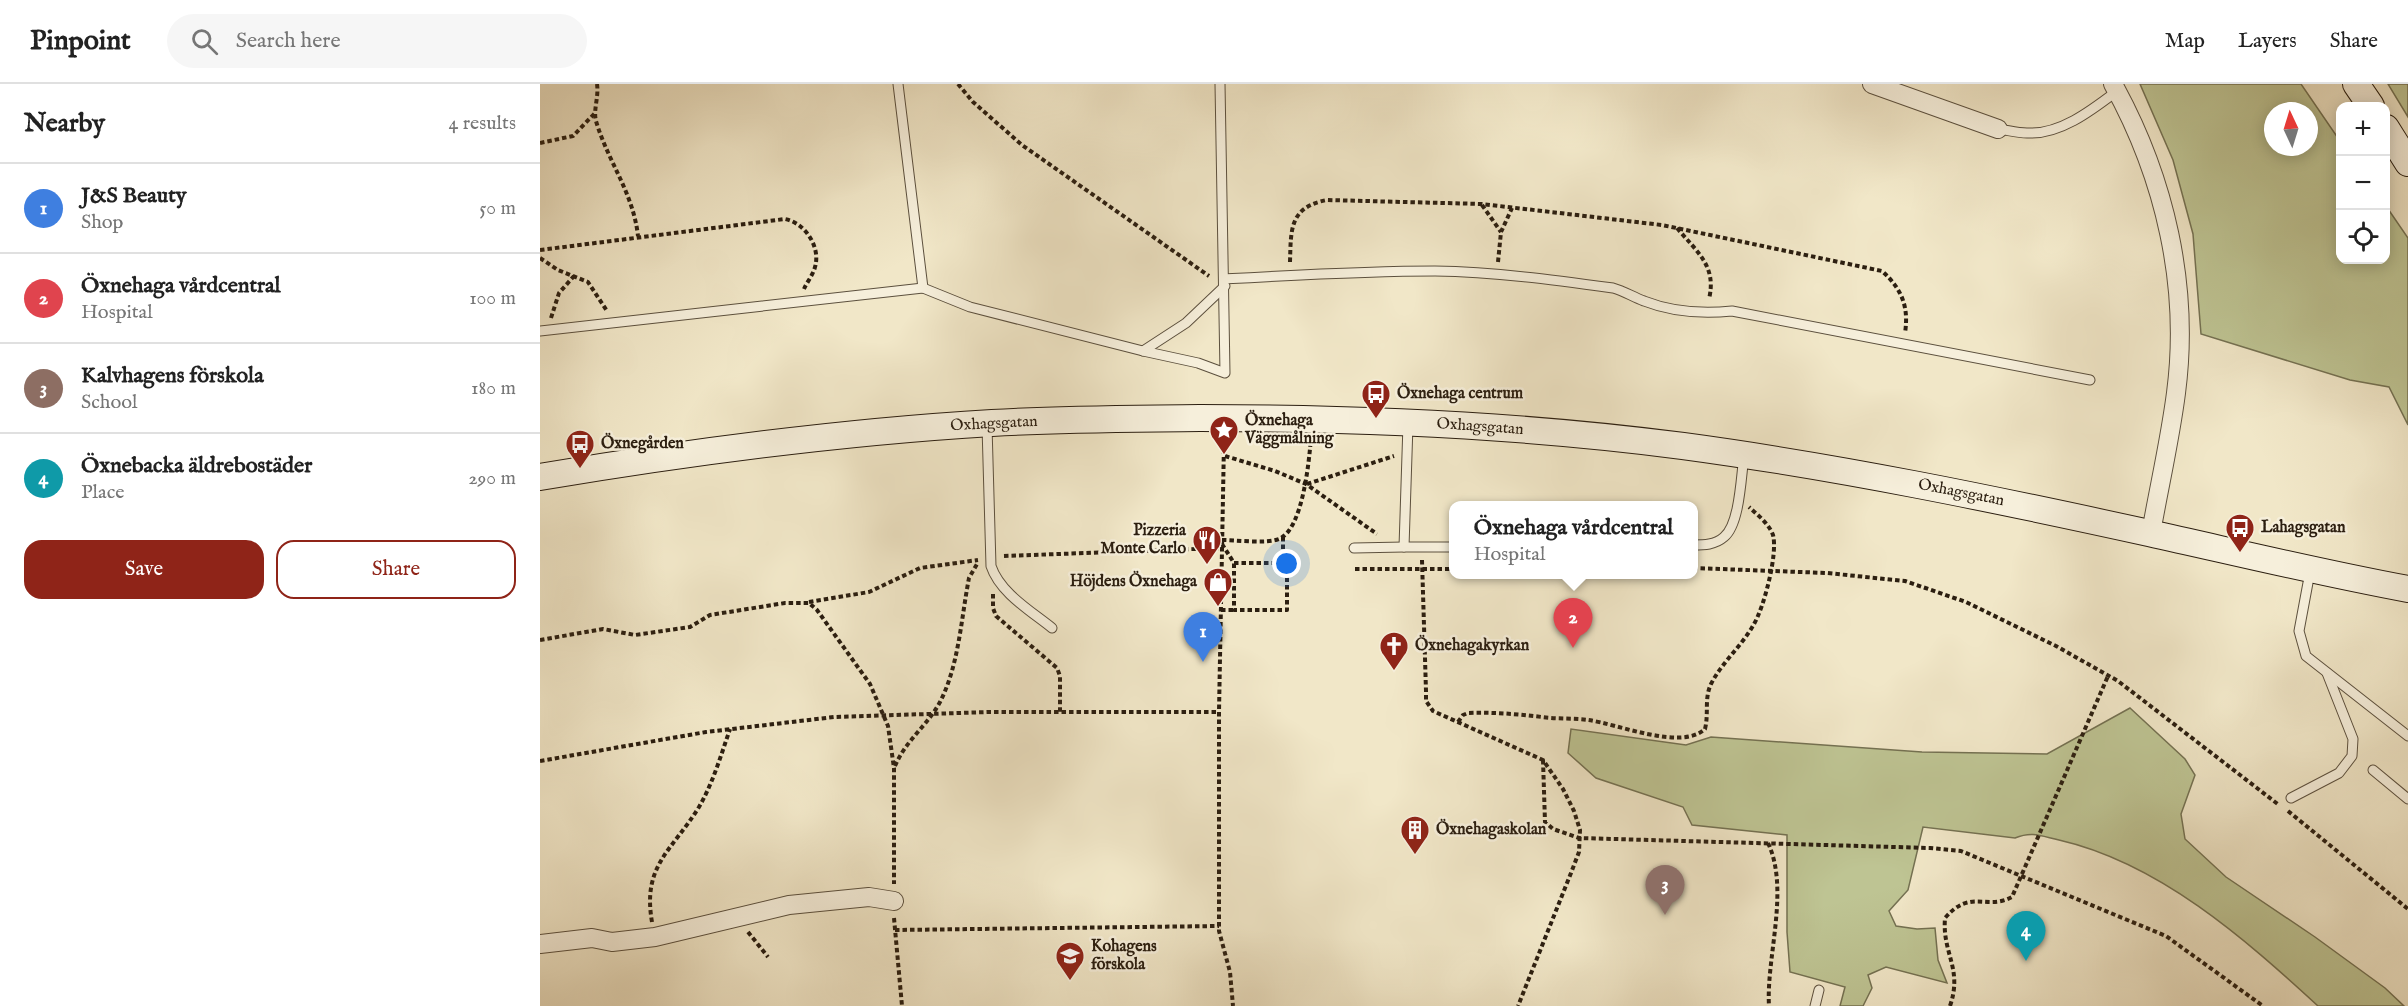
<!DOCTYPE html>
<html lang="en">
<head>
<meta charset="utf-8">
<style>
  :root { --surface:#fff; --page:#f6f6f6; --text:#222; --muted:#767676; --line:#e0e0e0; --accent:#8f2418 }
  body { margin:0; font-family:"IM FELL English",serif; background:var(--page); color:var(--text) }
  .controls { position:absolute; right:18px; top:18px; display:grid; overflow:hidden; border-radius:12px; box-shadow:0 3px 15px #0003 }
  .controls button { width:54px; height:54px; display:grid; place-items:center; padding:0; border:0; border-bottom:2px solid var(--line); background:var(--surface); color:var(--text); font:30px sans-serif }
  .compass { position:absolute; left:1724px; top:18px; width:54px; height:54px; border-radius:50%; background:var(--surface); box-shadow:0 3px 15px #0003; rotate:356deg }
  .you { position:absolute; left:747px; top:480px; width:21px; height:21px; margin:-15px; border:4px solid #fff; border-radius:50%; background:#1a73e8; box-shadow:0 0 0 9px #1a73e833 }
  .badge { display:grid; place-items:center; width:39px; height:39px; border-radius:50%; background:var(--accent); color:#fff; font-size:20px; font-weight:700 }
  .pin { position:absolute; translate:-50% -50px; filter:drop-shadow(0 2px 3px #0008) }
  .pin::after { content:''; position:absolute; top:32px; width:21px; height:18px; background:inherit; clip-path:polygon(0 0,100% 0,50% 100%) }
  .popup { position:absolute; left:909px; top:417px; width:249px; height:78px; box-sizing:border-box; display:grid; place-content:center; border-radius:12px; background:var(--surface); filter:drop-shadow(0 2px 4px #0005); font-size:20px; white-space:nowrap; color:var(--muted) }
  .popup b { font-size:22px; color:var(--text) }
  .popup::after { content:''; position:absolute; left:50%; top:100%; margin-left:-12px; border:12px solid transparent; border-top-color:var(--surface) }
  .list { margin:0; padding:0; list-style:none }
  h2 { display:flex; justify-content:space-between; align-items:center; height:78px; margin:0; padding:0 24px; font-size:26px }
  h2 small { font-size:20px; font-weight:400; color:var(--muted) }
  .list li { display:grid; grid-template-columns:39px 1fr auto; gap:18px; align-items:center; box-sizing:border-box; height:90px; padding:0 24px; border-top:2px solid var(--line) }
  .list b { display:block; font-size:22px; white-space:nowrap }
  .list p { margin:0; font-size:20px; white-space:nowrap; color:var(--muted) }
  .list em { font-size:20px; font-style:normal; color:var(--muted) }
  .actions { display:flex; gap:12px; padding:18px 24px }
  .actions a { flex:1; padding:14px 0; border:2px solid var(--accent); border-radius:18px; text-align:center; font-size:21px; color:var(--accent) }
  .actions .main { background:var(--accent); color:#fff }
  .icon { flex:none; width:33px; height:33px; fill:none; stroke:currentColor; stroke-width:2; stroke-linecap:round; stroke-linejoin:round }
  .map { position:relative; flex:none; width:1868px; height:922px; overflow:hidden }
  header { display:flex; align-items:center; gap:36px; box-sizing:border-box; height:84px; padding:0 30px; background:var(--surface); border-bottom:2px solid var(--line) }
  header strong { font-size:28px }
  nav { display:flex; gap:33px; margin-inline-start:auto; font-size:21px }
  .search { width:420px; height:54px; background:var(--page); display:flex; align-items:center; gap:15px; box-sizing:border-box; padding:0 21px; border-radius:33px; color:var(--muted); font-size:22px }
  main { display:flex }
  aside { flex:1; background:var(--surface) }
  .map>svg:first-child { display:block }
  .green { fill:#bec493; stroke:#747152; stroke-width:1.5; fill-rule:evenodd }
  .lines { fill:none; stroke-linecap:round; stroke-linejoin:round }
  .lane-casing { stroke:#5c503e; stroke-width:11 }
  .street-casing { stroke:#5c503e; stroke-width:20 }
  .secondary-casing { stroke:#2b1e10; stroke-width:28 }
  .path { stroke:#2b1e10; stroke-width:4; stroke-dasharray:4.5 3; stroke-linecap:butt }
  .lane { stroke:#f6efdb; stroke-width:9 }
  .street { stroke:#f6efdb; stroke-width:18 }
  .secondary { stroke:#f6efdb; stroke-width:26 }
  .labels { text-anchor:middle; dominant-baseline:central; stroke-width:5; stroke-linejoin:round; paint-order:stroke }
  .poi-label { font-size:16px; font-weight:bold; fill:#2b1e10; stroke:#f6efdb; text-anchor:start }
  .street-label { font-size:16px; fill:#2b1e10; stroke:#f6efdb }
</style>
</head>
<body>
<header>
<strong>Pinpoint</strong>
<div class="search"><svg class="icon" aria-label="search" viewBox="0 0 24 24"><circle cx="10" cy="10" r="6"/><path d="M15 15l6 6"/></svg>Search here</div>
<nav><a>Map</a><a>Layers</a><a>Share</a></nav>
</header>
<main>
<aside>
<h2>Nearby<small>4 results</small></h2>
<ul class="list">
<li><span class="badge" style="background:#3f7fe0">1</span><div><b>J&amp;S Beauty</b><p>Shop</p></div><em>50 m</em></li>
<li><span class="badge" style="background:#e0444e">2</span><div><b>Öxnehaga vårdcentral</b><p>Hospital</p></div><em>100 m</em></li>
<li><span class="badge" style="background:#8d6e63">3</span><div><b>Kalvhagens förskola</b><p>School</p></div><em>180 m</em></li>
<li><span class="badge" style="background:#0f9aa8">4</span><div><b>Öxnebacka äldrebostäder</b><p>Place</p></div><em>290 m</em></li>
</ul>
<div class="actions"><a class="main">Save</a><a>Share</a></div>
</aside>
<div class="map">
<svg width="1868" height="922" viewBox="0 0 1868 922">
  <rect width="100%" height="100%" fill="#f1e7c8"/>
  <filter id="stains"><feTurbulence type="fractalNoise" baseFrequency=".00333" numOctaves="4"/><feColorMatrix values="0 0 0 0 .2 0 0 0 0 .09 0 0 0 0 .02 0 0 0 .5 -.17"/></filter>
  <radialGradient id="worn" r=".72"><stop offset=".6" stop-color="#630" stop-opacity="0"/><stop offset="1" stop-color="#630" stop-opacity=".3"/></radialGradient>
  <!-- green -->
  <g class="green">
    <path d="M1600 0H1761L1800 57V176H1846V122L1868 154V341L1849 303 1810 296 1661 250 1653 150 1633 76ZM1733 27H1769V63H1733Z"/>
    <polygon points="1848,0 1868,0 1868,33"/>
    <path d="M1590 624 1645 675 1655 691 1641 730 1645 755 1686 793 1775 853 1845 904 1864 922H1778C1704 854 1619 779 1519 756 1501 752 1492 747 1475 754L1383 743 1368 806 1349 827 1356 842 1377 845 1395 844 1398 876 1407 899 1346 883 1328 891 1332 904 1323 922H1300L1305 903 1250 888 1247 848V751L1152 741 1143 723 1056 694 1028 669 1031 645 1146 661 1171 653 1382 668 1507 670Z"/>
  </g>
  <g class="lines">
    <!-- lane casing -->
    <g class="lane-casing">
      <g id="lane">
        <polyline points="358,0 383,204"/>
        <path d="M1458 45C1467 46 1477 49 1487 49 1520 51 1552 26 1577 7"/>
        <path d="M684 195C755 191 825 187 895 187 955 188 1014 196 1073 204 1084 207 1093 213 1104 217 1132 228 1162 230 1192 227L1550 296"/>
        <polyline points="0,247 383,204 430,223 603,267 658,279 685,289 680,0"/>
        <polyline points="603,267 646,239 685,202"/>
        <polyline points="868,340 864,463 913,463"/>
        <path d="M447 342 451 482C460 509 491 527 512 544"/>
        <path d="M1153 461C1164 461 1175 461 1184 453 1200 440 1201 392 1204 372"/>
        <polyline points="814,464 864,463"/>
        <polyline points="1770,488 1759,547 1766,572 1868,652"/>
        <polyline points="1833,686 1868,715"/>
        <polyline points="1751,714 1799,689 1812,672 1813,655 1787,589"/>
        <polyline points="1275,922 1279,906"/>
      </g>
    </g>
    <!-- street casing -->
    <g class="street-casing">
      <g id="street">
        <polyline points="1332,0 1458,45"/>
        <path d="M1573 0C1625 94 1650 202 1636 309 1630 356 1619 403 1611 449"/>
        <polyline points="0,860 52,854 72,858 115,853 249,821 329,813 354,817"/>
      </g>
    </g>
    <!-- secondary casing -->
    <g class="secondary-casing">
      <g id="secondary">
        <polyline points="1816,0 1831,22"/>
        <polyline points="1846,44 1868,79"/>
        <path d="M0 393C149 368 301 348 452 339 521 335 591 335 660 334 822 334 982 341 1143 362 1299 383 1454 415 1609 449 1695 468 1781 489 1868 505"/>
      </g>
    </g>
    <!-- path -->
    <g class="path">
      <path d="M57 0C59 13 53 26 56 37 68 78 93 108 98 152"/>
      <polyline points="418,0 433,18 482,61 669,192"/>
      <polyline points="0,59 33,52 55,29"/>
      <polyline points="942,121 961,148"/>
      <path d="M1137 144C1157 168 1177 182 1169 215"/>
      <path d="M0 166 245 135C265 139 281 163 275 183 273 191 267 198 264 205"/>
      <polyline points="0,174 18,186 48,198 67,227"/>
      <path d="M750 178C751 146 749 123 787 116L942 120 1122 141 1342 187C1362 205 1369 223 1365 249"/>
      <polyline points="958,178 961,148 972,124"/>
      <polyline points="11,234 19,209 34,192"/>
      <polyline points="684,358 679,628 679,847 690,888 693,922"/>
      <polyline points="685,372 735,387 766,400 837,450"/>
      <polyline points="767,400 854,372"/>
      <polyline points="743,453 743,479"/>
      <path d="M682 456C696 456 726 460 739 455 763 445 769 377 771 354"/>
      <polyline points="682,460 694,479"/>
      <polyline points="464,472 682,464"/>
      <polyline points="882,476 886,607 886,617 893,627 1003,676 1023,705 1034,727 1040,746 1039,768 1031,789 978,922"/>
      <rect x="694" y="479" width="53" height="47"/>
      <polyline points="1153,484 1287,489 1365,497 1426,518 1516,562 1578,597 1739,721"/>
      <polyline points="815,485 913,485"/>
      <polyline points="453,510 453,524 456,532 517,584 520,592 520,628"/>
      <polyline points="269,518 329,508 380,484 438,476"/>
      <polyline points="681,526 694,526"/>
      <polyline points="0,556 63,545 95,551 150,543 170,531 245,519 269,519 277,526 330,600 348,642 354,684 354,800"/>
      <path d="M918 638 923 631 928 629C953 628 976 630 1002 633 1017 635 1033 634 1048 636 1078 640 1141 667 1165 645 1169 629 1164 615 1171 600 1182 578 1202 562 1214 540 1224 523 1238 470 1233 451 1229 440 1218 431 1209 423"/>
      <polyline points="1003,676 1005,738 1013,745 1039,754 1390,764 1421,767 1626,852 1723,922"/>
      <polyline points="0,677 166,648 294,633 450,628 679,628"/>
      <path d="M355 682C366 656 388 641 400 618 419 581 421 535 429 494L437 480"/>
      <polyline points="1748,727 1868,825"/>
      <path d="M1228 759C1250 806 1226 873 1229 922"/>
      <polyline points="354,834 362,922"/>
      <path d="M112 838C102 781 132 767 159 723 173 699 181 671 190 645"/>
      <polyline points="355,846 679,842"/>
      <polyline points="208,848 228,873"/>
      <path d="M1410 922C1423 884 1402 870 1405 834 1431 804 1446 827 1472 813L1568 592"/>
    </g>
    <!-- lane -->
    <use href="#lane" class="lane"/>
    <!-- street -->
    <use href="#street" class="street"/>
    <!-- secondary -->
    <use href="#secondary" class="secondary"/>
  </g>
  <!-- icons -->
  <defs>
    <g id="bus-pin" transform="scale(1.5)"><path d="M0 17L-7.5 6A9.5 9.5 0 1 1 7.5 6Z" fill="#8f2418" stroke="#f6efdb"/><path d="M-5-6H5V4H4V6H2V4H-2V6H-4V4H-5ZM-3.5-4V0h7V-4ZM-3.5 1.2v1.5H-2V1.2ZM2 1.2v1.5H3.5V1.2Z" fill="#fff"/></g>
    <g id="sight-pin" transform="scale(1.5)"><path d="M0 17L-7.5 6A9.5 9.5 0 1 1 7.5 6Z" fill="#8f2418" stroke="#f6efdb"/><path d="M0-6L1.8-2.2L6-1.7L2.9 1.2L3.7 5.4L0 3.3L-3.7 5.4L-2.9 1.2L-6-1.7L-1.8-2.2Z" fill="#fff"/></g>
    <g id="restaurant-pin" transform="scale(1.5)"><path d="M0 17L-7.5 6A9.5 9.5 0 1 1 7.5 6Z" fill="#8f2418" stroke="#f6efdb"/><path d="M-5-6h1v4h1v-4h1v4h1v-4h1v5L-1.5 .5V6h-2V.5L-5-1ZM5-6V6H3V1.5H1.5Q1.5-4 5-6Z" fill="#fff"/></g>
    <g id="shop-pin" transform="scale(1.5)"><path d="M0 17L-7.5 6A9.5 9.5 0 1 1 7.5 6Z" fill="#8f2418" stroke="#f6efdb"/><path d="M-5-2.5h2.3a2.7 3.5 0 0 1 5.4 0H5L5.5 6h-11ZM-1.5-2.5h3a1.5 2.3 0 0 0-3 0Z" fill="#fff"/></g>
    <g id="church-pin" transform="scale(1.5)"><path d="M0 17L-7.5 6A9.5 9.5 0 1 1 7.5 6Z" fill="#8f2418" stroke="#f6efdb"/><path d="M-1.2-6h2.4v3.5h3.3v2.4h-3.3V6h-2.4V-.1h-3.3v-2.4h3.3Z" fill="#fff"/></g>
    <g id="building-pin" transform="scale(1.5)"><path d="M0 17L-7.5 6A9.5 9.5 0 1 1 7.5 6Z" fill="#8f2418" stroke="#f6efdb"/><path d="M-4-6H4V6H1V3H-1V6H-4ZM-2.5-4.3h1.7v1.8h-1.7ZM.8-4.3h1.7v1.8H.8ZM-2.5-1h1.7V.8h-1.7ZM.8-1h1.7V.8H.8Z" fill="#fff"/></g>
    <g id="school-pin" transform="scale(1.5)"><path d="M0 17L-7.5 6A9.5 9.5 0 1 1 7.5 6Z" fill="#8f2418" stroke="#f6efdb"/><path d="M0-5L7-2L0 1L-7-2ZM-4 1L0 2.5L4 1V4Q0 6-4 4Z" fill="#fff"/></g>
  </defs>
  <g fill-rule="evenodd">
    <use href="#bus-pin" x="836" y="310"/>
    <use href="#sight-pin" x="684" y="346"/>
    <use href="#bus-pin" x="40" y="360"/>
    <use href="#bus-pin" x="1700" y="444"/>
    <use href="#restaurant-pin" x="667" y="456"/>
    <use href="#shop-pin" x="678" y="498"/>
    <use href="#church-pin" x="854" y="562"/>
    <use href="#building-pin" x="875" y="746"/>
    <use href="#school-pin" x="530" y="872"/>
  </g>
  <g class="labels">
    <!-- poi labels -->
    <g class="poi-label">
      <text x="857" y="310">Öxnehaga centrum</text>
      <text x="705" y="337">Öxnehaga<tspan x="705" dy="18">Väggmålning</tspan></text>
      <text x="61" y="360">Öxnegården</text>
      <text x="1721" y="444">Lahagsgatan</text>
      <text x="646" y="447" text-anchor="end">Pizzeria<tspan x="646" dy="18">Monte Carlo</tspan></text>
      <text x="657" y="498" text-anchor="end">Höjdens Öxnehaga</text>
      <text x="875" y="562">Öxnehagakyrkan</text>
      <text x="896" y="746">Öxnehagaskolan</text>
      <text x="551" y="863">Kohagens<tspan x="551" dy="18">förskola</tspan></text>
    </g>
    <!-- street labels -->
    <g class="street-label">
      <text transform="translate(454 340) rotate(-3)">Oxhagsgatan</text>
      <text transform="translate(940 343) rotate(4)">Oxhagsgatan</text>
      <text transform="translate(1421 409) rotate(11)">Oxhagsgatan</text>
    </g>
  </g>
  <rect width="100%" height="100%" filter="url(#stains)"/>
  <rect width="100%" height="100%" fill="url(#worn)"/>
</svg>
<div class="controls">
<button>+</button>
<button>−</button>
<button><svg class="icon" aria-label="locate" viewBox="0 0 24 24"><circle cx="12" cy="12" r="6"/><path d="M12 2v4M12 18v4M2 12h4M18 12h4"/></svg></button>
</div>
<svg class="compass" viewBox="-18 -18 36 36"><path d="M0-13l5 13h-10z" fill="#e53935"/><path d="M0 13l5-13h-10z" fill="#767676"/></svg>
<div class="you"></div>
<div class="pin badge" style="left:663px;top:578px;background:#3f7fe0">1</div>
<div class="pin badge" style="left:1033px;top:564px;background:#e0444e">2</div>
<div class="popup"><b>Öxnehaga vårdcentral</b>Hospital</div>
<div class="pin badge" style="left:1125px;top:831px;background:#8d6e63">3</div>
<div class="pin badge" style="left:1486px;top:877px;background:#0f9aa8">4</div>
</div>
</main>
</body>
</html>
